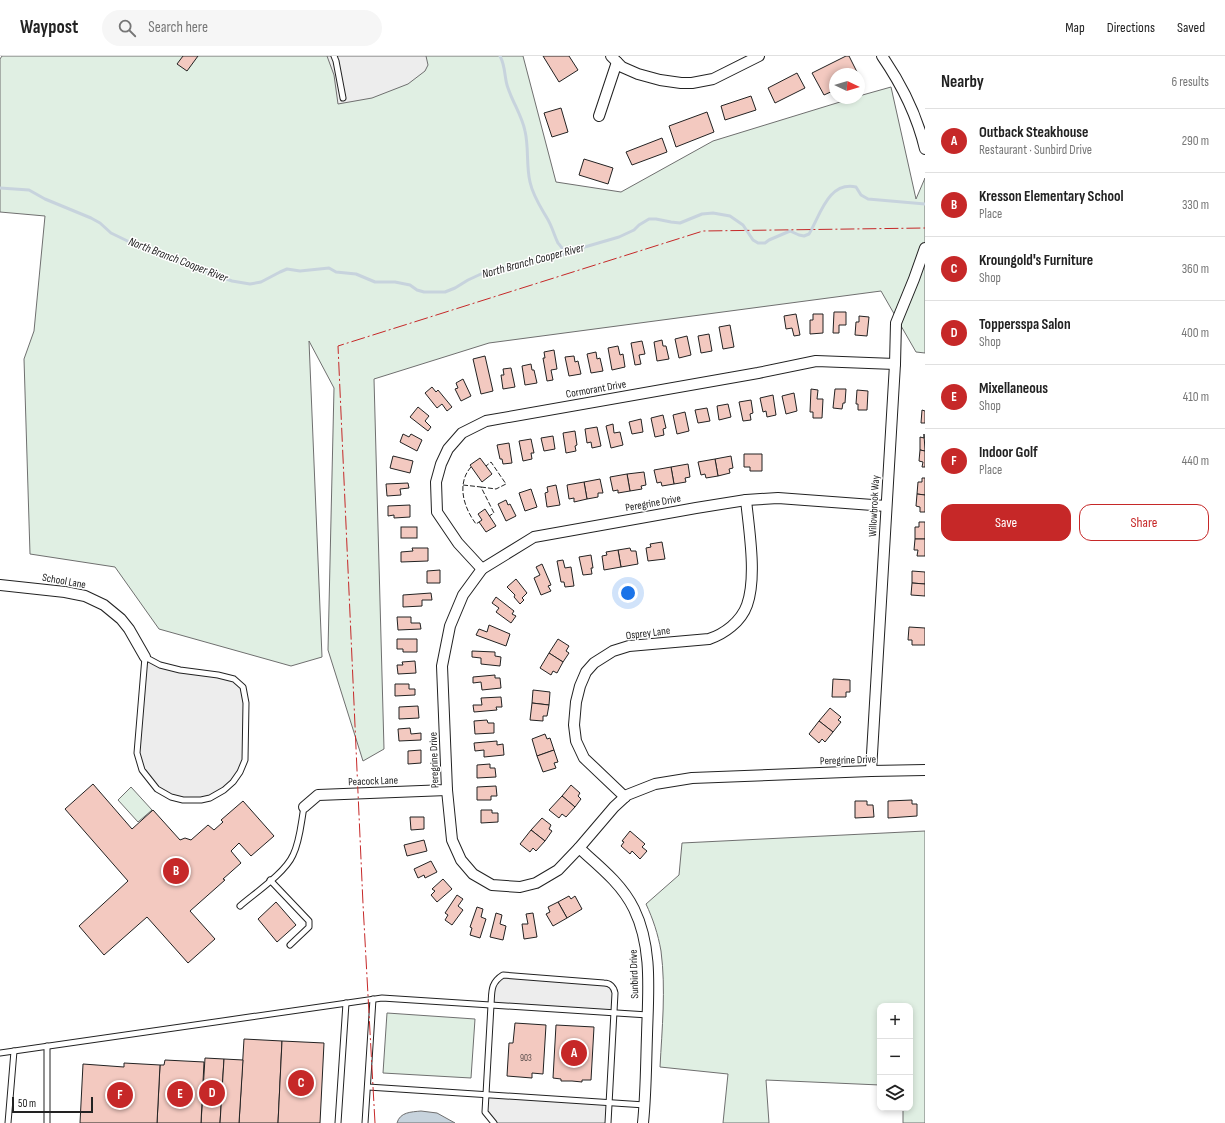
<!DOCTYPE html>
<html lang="en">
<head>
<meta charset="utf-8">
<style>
  :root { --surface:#fff; --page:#f6f6f6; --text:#222; --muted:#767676; --line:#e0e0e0; --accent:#c62828 }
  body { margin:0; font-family:"Sofia Sans Condensed",sans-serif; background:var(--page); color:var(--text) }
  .controls { position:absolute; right:12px; bottom:12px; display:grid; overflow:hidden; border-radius:8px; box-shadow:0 2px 6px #0003 }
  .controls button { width:36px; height:36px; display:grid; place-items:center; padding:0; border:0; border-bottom:1px solid var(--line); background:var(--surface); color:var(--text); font:20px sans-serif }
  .compass { position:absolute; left:829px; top:12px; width:36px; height:36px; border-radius:50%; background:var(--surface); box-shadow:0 2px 6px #0003; rotate:94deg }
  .scale { position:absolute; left:12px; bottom:10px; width:81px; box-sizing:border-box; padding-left:4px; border:2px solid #222; border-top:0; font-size:11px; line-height:14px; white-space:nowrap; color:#222; -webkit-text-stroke:3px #fff; paint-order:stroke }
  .you { position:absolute; left:628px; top:537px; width:14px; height:14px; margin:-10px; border:3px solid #fff; border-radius:50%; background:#1a73e8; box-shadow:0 0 0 6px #1a73e833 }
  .badge { display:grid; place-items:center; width:26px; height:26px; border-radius:50%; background:var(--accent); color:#fff; font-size:13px; font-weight:700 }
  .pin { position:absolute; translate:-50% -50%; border:2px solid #fff; box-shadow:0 1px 4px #0006 }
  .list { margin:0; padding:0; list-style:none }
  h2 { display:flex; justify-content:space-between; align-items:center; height:52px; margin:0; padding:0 16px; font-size:17px }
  h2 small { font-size:13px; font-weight:400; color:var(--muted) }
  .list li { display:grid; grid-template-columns:26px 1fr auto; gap:12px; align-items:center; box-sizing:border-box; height:64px; padding:0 16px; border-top:1px solid var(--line) }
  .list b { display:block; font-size:15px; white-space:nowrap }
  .list p { margin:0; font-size:13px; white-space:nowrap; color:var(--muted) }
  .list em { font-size:13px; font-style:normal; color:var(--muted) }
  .actions { display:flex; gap:8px; padding:12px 16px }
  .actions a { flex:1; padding:9px 0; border:1px solid var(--accent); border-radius:12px; text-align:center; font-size:14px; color:var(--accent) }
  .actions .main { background:var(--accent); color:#fff }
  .icon { flex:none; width:22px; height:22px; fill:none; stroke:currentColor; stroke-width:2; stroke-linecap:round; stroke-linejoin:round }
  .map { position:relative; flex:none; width:925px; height:1067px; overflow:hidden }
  header { display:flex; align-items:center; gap:24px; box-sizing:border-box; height:56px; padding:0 20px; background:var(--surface); border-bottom:1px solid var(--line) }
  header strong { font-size:19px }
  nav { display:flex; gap:22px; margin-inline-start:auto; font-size:14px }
  .search { width:280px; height:36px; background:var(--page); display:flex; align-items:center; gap:10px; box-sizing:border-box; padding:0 14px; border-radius:22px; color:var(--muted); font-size:15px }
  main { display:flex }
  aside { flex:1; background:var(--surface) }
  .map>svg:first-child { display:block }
  .green { fill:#e0efe3; stroke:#6f6f6f }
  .parking { fill:#ededed; stroke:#6f6f6f }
  .water { fill:#c7d3dd; stroke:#6f6f6f }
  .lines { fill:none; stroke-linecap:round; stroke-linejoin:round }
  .stream { stroke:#c7d3dd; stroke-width:3 }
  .building { fill:#f3c9c0; stroke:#222 }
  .lane-casing { stroke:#222; stroke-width:7 }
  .street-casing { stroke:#222; stroke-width:12 }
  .lane { stroke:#fff; stroke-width:5 }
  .street { stroke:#fff; stroke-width:10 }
  .fence { stroke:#222; stroke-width:1; stroke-dasharray:5 2; stroke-linecap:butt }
  .power { stroke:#c62828; stroke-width:1; stroke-dasharray:14 3 2 3; stroke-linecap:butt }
  .labels { text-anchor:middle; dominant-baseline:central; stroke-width:3; stroke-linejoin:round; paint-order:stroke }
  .number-label { font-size:9px; fill:#564c4a }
  .street-label { font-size:11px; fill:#222; stroke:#fff }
  .water-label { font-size:12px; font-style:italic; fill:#222; stroke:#fff }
</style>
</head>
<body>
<header>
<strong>Waypost</strong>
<div class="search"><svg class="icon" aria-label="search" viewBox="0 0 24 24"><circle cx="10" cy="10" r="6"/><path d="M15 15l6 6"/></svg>Search here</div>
<nav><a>Map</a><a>Directions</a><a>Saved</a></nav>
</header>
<main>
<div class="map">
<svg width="925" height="1067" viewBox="0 0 925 1067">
  <rect width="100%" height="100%" fill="#fff"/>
  <!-- green -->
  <g class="green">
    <polygon points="2,0 523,0 556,126 621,136 713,85 853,42 859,42 859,40 891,31 916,143 925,122 925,297 916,296 881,235 489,287 374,323 384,693 363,705 328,594 334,332 309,285 322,601 291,610 159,573 115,511 30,498 24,303 34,275 45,160 0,156 0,3"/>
    <polygon points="131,731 152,754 138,766 118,744"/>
    <path d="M925 775V1067H903V1052H910V950H880V1029L766 1024 769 1067H723L728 1018 660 1011C662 973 666 933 661 895 658 878 653 863 646 848L679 819 682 787Z"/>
    <polygon points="387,957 475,963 471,1022 383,1017"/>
  </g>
  <!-- parking -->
  <g class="parking">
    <polygon points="327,0 426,0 428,9 425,15 408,28 372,42 338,48 334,19"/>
    <polygon points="145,601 160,609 234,623 243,631 245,704 233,726 210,742 183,744 164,738 142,714 137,697"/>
    <polygon points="503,919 607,927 613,931 614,957 491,949 492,932"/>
    <polygon points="486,1039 610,1047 608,1067 494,1067 485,1056"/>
  </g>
  <!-- water -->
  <path class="water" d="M421 1055 437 1057 455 1067H397C400 1056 411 1056 421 1055Z"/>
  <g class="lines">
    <!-- stream -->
    <g class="stream">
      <path d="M500 0C506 11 504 22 508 32 513 47 522 60 525 75 529 92 526 109 530 126 533 140 540 150 547 162 552 170 554 179 558 187 561 190 563 194 566 197"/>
      <path d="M0 132 29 134 45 143 91 162 100 167 111 177 146 194 232 225 250 228 261 226 280 216 287 213 300 215 329 212 336 216 356 218 375 226H395L410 229 417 234 424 236H445L455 232 468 224 481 218 520 208 555 202 571 195 619 181 634 174 639 169 649 163H656L671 166 680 167 702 158 713 157 730 160 743 169 753 184 758 187H765L769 184 790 175 799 179 804 180 809 178C820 160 828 125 856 131L861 139 868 143 925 148"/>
    </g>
  </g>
  <!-- building -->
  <g class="building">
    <polygon points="183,0 198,0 187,15 177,8"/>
    <polygon points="543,0 569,0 578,14 559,26"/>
    <polygon points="846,0 849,0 858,18 835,18 835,34 824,39 812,17"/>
    <polygon points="797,17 805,32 775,47 768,32"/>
    <polygon points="751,40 756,54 725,64 721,50"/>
    <polygon points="561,52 568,76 552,81 544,57"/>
    <polygon points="707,56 714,76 676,91 669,70"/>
    <polygon points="662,82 667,96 632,109 626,96"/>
    <polygon points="584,103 613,112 608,128 579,119"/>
    <polygon points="834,256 846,256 846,269 839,269 839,277 833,277"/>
    <polygon points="796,258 800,279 794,280 792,272 786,273 784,260"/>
    <polygon points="813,258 823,258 823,277 810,278 810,264 813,264"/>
    <polygon points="859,260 869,261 867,280 855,279 856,266 859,266"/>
    <polygon points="730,269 734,291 723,293 719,271"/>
    <polygon points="709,278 712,295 701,297 698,280"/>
    <polygon points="687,280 691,299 679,302 675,283"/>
    <polygon points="662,284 663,290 666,290 669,303 657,305 654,286"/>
    <polygon points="642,285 645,298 639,299 641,308 635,309 631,287"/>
    <polygon points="618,290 620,299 623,298 625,311 612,314 608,292"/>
    <polygon points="554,294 557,313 551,314 553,324 547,325 543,302 545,302 544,296"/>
    <polygon points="596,296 597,303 600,302 603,315 591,317 587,298"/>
    <polygon points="485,300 493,335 481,338 473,303"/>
    <polygon points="574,300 575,306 578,305 581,318 569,320 565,301"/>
    <polygon points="531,308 532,314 534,314 537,327 525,329 522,310"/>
    <polygon points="511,312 515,331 503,333 501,319 504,319 503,313"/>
    <polygon points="463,323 471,340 461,345 455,333 458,332 456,327"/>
    <polygon points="432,331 436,336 438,334 452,351 447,355 442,348 437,352 425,337"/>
    <polygon points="811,333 818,334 817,343 823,343 822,362 813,362 813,356 810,356"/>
    <polygon points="835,333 846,333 845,347 843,347 842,353 833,352"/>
    <polygon points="857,334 868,335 867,354 858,354 858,348 856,348"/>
    <polygon points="794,337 797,355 786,358 782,340"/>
    <polygon points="773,339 776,359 767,361 766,355 763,356 760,342"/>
    <polygon points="751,344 753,357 750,358 751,364 743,365 739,346"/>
    <polygon points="728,348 731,361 719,364 717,350"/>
    <polygon points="418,351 429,360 425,365 431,371 428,375 410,361"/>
    <polygon points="707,352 710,365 698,367 695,354"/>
    <polygon points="922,354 925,355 925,367 921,367"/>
    <polygon points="685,356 689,375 677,378 673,359"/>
    <polygon points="663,359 666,372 663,373 664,379 655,381 651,362"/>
    <polygon points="641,363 643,376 632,378 629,366"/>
    <polygon points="613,368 614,377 620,376 623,389 611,392 606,370"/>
    <polygon points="597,371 601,390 592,392 591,386 587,387 585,373"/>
    <polygon points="575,375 577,389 575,390 576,395 566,397 563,377"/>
    <polygon points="403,378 409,381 411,378 422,384 417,395 400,386"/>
    <polygon points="924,378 925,395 920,394 920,381 924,382"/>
    <polygon points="553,380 555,393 544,395 541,382"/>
    <polygon points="531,383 534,397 531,397 532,403 523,405 519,385"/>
    <polygon points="509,387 512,407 503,408 502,403 500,403 497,389"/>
    <polygon points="920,394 925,395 925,411 922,411 923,406 919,405"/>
    <polygon points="744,398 762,398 762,415 750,415 750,411 744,411"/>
    <polygon points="393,400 413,405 410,417 390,412"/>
    <polygon points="731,400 733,412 729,413 730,417 718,420 715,403"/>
    <polygon points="480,402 492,418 482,426 470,409"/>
    <polygon points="715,403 718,420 706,422 705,418 701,419 698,406"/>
    <polygon points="688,408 690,421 685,422 686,426 674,428 671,411"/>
    <polygon points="671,411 674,428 662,430 661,426 657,427 654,414"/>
    <polygon points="644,416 646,429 641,430 642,433 630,435 627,418"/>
    <polygon points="627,418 630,435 618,437 618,434 613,435 610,421"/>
    <polygon points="922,422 925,422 925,439 917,438 918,426 922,426"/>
    <polygon points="600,423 603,437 598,437 598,441 587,443 584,426"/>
    <polygon points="584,426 587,443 574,446 574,442 569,443 567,429"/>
    <polygon points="408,427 409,432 400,433 401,439 387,440 386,428"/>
    <polygon points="556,429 560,449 547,451 545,437 548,436 547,431"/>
    <polygon points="531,433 537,451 525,455 519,437"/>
    <polygon points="917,438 925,439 925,456 920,456 920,451 916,450"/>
    <polygon points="506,444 508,449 510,448 516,460 506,465 498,448"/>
    <polygon points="410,449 410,461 394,462 394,459 388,460 388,450"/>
    <polygon points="485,453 496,470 486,476 479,466 482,464 478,458"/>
    <polygon points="919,466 925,466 925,483 915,483 915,471 919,471"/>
    <rect x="401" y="471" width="16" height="11"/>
    <polygon points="915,483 925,483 925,500 917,500 918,494 914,494"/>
    <polygon points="662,486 665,503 648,505 646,492 651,491 650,488"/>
    <polygon points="412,492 428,492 428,505 401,506 401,496 413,495"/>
    <polygon points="630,492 631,495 636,495 638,508 621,511 618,494"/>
    <polygon points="618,494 621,511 604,514 602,500 607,499 606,496"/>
    <polygon points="591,499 593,512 591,512 592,518 583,519 579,501"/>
    <polygon points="563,504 565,512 571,511 574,530 565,531 564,526 561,526 557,505"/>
    <polygon points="542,508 551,529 548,530 551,535 541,539 534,522 540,519 536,511"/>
    <polygon points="440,514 440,527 427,527 427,515"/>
    <polygon points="912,515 925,516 925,528 912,527"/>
    <polygon points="516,523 527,537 522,542 524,544 520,548 514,541 515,539 507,531"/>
    <polygon points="912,527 925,528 925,540 911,539"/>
    <polygon points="431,537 432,544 422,544 422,550 403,551 403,539"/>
    <polygon points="496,541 514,555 512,558 516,560 511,567 496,556 499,552 492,547"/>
    <polygon points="397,561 411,561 411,567 420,567 421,573 398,574"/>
    <polygon points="489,569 510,578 506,590 476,579 479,573 487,576"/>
    <polygon points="909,571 925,572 925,589 912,589 912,584 908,584"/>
    <polygon points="397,583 417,583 417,596 403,596 403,593 397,593"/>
    <polygon points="558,583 569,590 566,595 569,597 563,606 549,597"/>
    <polygon points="472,595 495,596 495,600 501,601 500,610 481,608 481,602 472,601"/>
    <polygon points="549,597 563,606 557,617 553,615 551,619 540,612"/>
    <polygon points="415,605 416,617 398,618 397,609 403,609 402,606"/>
    <polygon points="495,619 495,622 500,622 501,632 482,634 481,626 473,627 473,621"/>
    <polygon points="833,623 850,624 850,636 846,636 846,641 832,641"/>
    <polygon points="395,628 409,628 409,633 415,633 415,639 395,640"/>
    <polygon points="533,634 550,636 549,649 532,647"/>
    <polygon points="501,641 502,651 496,651 497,654 474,656 473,649 482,649 481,642"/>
    <polygon points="532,647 549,649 547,660 543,660 543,665 530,664"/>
    <polygon points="418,650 419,662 399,663 399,651"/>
    <polygon points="830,652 841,661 838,664 841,666 833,676 819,665"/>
    <polygon points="487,664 488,667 494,667 494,677 475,678 474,665"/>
    <polygon points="819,665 833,676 825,686 822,683 819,687 809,678"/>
    <polygon points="410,672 411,678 421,677 421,684 399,685 398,673"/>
    <polygon points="545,678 547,683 550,682 554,694 537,700 532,683"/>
    <polygon points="497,685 497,689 503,688 504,699 484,701 484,694 475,695 474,687"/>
    <polygon points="421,694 421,707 408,708 408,695"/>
    <polygon points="554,694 558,706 554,707 556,712 543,716 537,700"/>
    <polygon points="490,708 490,712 495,712 496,721 477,722 477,709"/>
    <polygon points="93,728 132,773 153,754 180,784 185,782 191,784 208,769 214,774 223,766 221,764 243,745 274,780 251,800 239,787 231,795 241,807 223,823 225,824 190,855 215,883 188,907 147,861 104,899 79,870 128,825 65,753"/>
    <polygon points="571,729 580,737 578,740 581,743 575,751 562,740"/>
    <polygon points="496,730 497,740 491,740 491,744 477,744 477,731"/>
    <polygon points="562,740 575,751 566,761 562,758 559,762 549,754"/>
    <polygon points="912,744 912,748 917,748 917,760 888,762 888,745"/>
    <polygon points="855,745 867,745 867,749 873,749 874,761 855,762"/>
    <polygon points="481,754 492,754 492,757 498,757 498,766 481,767"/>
    <polygon points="410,761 424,761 424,773 411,774"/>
    <polygon points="542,762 551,769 549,773 552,775 545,785 531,774"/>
    <polygon points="531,774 545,785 536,795 533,792 530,796 520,788"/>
    <polygon points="630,775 645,788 642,791 647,795 640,803 632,795 630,798 621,790 624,786 622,785"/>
    <polygon points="424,784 427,795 407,800 404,789"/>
    <polygon points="431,805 437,816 425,822 424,819 418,822 414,813"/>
    <polygon points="443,823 452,833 437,846 431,839 435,835 432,833"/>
    <polygon points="457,839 463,843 458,850 463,854 452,869 445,864 448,859 445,857"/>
    <polygon points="569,840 571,843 575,840 582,853 567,862 558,846"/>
    <polygon points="276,846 296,869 277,886 258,863"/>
    <polygon points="558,846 567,862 553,870 546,858 550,856 548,851"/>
    <polygon points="477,851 483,853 481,861 486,863 480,882 470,879 472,872 470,871"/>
    <polygon points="496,857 502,859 500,868 506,870 503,884 490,881"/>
    <polygon points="533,857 537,881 524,883 522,868 528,868 526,858"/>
    <polygon points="515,967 546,969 543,1018 532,1017 532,1022 507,1020 509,987 513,987"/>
    <polygon points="556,969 594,971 591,1024 582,1024 582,1026 572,1025 561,1025 561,1023 553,1022"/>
    <polygon points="244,983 282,985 278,1067 239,1067"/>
    <polygon points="282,985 324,987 320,1067 278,1067"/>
    <polygon points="205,1002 224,1003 220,1067 201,1067"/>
    <polygon points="224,1003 243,1004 239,1067 220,1067"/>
    <polygon points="165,1004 204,1006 201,1067 157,1067 160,1009 164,1009"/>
    <polygon points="124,1007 160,1009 157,1067 80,1067 83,1008 124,1011"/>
  </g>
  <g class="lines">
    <!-- lane casing -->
    <g class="lane-casing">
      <g id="lane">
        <polyline points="334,0 336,5 343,42"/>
        <polygon points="145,601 160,609 180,614 218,619 234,623 243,631 246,647 245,704 240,716 233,726 224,734 210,742 201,744 183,744 171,741 157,733 142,714 137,697"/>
        <polyline points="270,824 309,865 309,871 290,889"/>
        <path d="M240 850C255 837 285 817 293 799 300 785 301 767 304 751"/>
        <polyline points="0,997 382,942 648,959"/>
        <polyline points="368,1031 645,1049"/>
        <polyline points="8,1067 14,995"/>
        <polyline points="47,1067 47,990"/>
        <polyline points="338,1067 346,947"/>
        <polyline points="365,1067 373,943"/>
        <path d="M494 1067 485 1056 491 949C492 936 490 927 503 919L604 927C610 927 614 931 615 937L608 1067"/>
      </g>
    </g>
    <!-- street casing -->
    <g class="street-casing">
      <g id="street">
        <polyline points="611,0 622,11 638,18 660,24 681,27 692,27 713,23 759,0"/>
        <path d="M882 0C902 29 917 59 925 93"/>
        <polyline points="599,60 617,6"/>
        <polyline points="886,450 778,442 746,444 696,452 534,481 482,513 463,539 450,570 442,610 447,734 452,784 461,804 473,818 492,829 520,831 536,827 558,814 579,792 614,751 627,739 655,728 692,722 871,715 925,714"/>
        <polyline points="482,513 458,487 437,456 436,426 441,408 448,393 462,377 486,365 758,317 816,305 895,308"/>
        <polyline points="0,529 65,536 85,540 104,549 121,563 129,573 145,601"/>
        <polyline points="871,715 895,308 896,267 914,223 925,192"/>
        <path d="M625 741 584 702 576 685 574 669 576 646 580 630 586 616 594 607 613 595 629 590 709 583C724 578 741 566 747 549 757 521 749 474 746 444"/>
        <polyline points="304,751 318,739 447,734"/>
        <path d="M579 792C599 810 622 828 634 853 653 892 648 937 647 979 646 1008 646 1038 643 1067"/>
      </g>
    </g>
    <!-- lane -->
    <use href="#lane" class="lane"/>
    <!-- street -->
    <use href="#street" class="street"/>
    <!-- fence -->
    <g class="fence">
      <path d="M471 411C456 428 464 452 476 468L479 466"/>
      <polyline points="463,429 481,431 494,457 489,460"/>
      <polyline points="481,431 496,433 506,428 491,406 486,410"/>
    </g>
    <!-- power -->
    <polyline class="power" points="375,1067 363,848 338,290 703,175 925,172"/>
  </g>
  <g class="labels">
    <!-- number labels -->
    <g class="number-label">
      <text x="526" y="1002">903</text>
    </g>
    <!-- street labels -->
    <g class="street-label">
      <text transform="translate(596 333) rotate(-10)">Cormorant Drive</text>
      <text transform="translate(653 447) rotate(-10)">Peregrine Drive</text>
      <text transform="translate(874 450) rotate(-87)">Willowbrook Way</text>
      <text transform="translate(64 525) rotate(10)">School Lane</text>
      <text transform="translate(648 577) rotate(-7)">Osprey Lane</text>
      <text transform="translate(434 704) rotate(-92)">Peregrine Drive</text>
      <text transform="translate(848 704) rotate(-2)">Peregrine Drive</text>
      <text transform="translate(373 725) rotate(-2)">Peacock Lane</text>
      <text transform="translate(634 918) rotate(-92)">Sunbird Drive</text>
    </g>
    <!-- water labels -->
    <g class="water-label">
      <text transform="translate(178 204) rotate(21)">North Branch Cooper River</text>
      <text transform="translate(533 205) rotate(-15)">North Branch Cooper River</text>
    </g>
  </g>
</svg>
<div class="controls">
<button>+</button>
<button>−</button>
<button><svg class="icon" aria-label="layers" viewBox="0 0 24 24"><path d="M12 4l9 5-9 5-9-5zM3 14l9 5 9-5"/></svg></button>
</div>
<svg class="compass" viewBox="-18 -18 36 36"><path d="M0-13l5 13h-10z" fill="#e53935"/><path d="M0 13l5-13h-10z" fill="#767676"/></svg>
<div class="scale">50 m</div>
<div class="you"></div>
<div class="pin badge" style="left:574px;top:997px">A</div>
<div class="pin badge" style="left:176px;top:815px">B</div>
<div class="pin badge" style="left:301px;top:1027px">C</div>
<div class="pin badge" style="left:212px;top:1037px">D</div>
<div class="pin badge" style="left:180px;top:1038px">E</div>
<div class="pin badge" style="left:120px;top:1039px">F</div>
</div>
<aside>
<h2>Nearby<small>6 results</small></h2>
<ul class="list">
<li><span class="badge">A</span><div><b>Outback Steakhouse</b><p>Restaurant · Sunbird Drive</p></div><em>290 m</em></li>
<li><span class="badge">B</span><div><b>Kresson Elementary School</b><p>Place</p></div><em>330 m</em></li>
<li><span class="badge">C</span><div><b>Kroungold's Furniture</b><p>Shop</p></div><em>360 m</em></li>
<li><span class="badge">D</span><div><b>Toppersspa Salon</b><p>Shop</p></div><em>400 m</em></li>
<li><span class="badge">E</span><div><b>Mixellaneous</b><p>Shop</p></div><em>410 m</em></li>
<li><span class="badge">F</span><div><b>Indoor Golf</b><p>Place</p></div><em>440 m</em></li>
</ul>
<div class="actions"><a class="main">Save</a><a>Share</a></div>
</aside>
</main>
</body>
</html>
